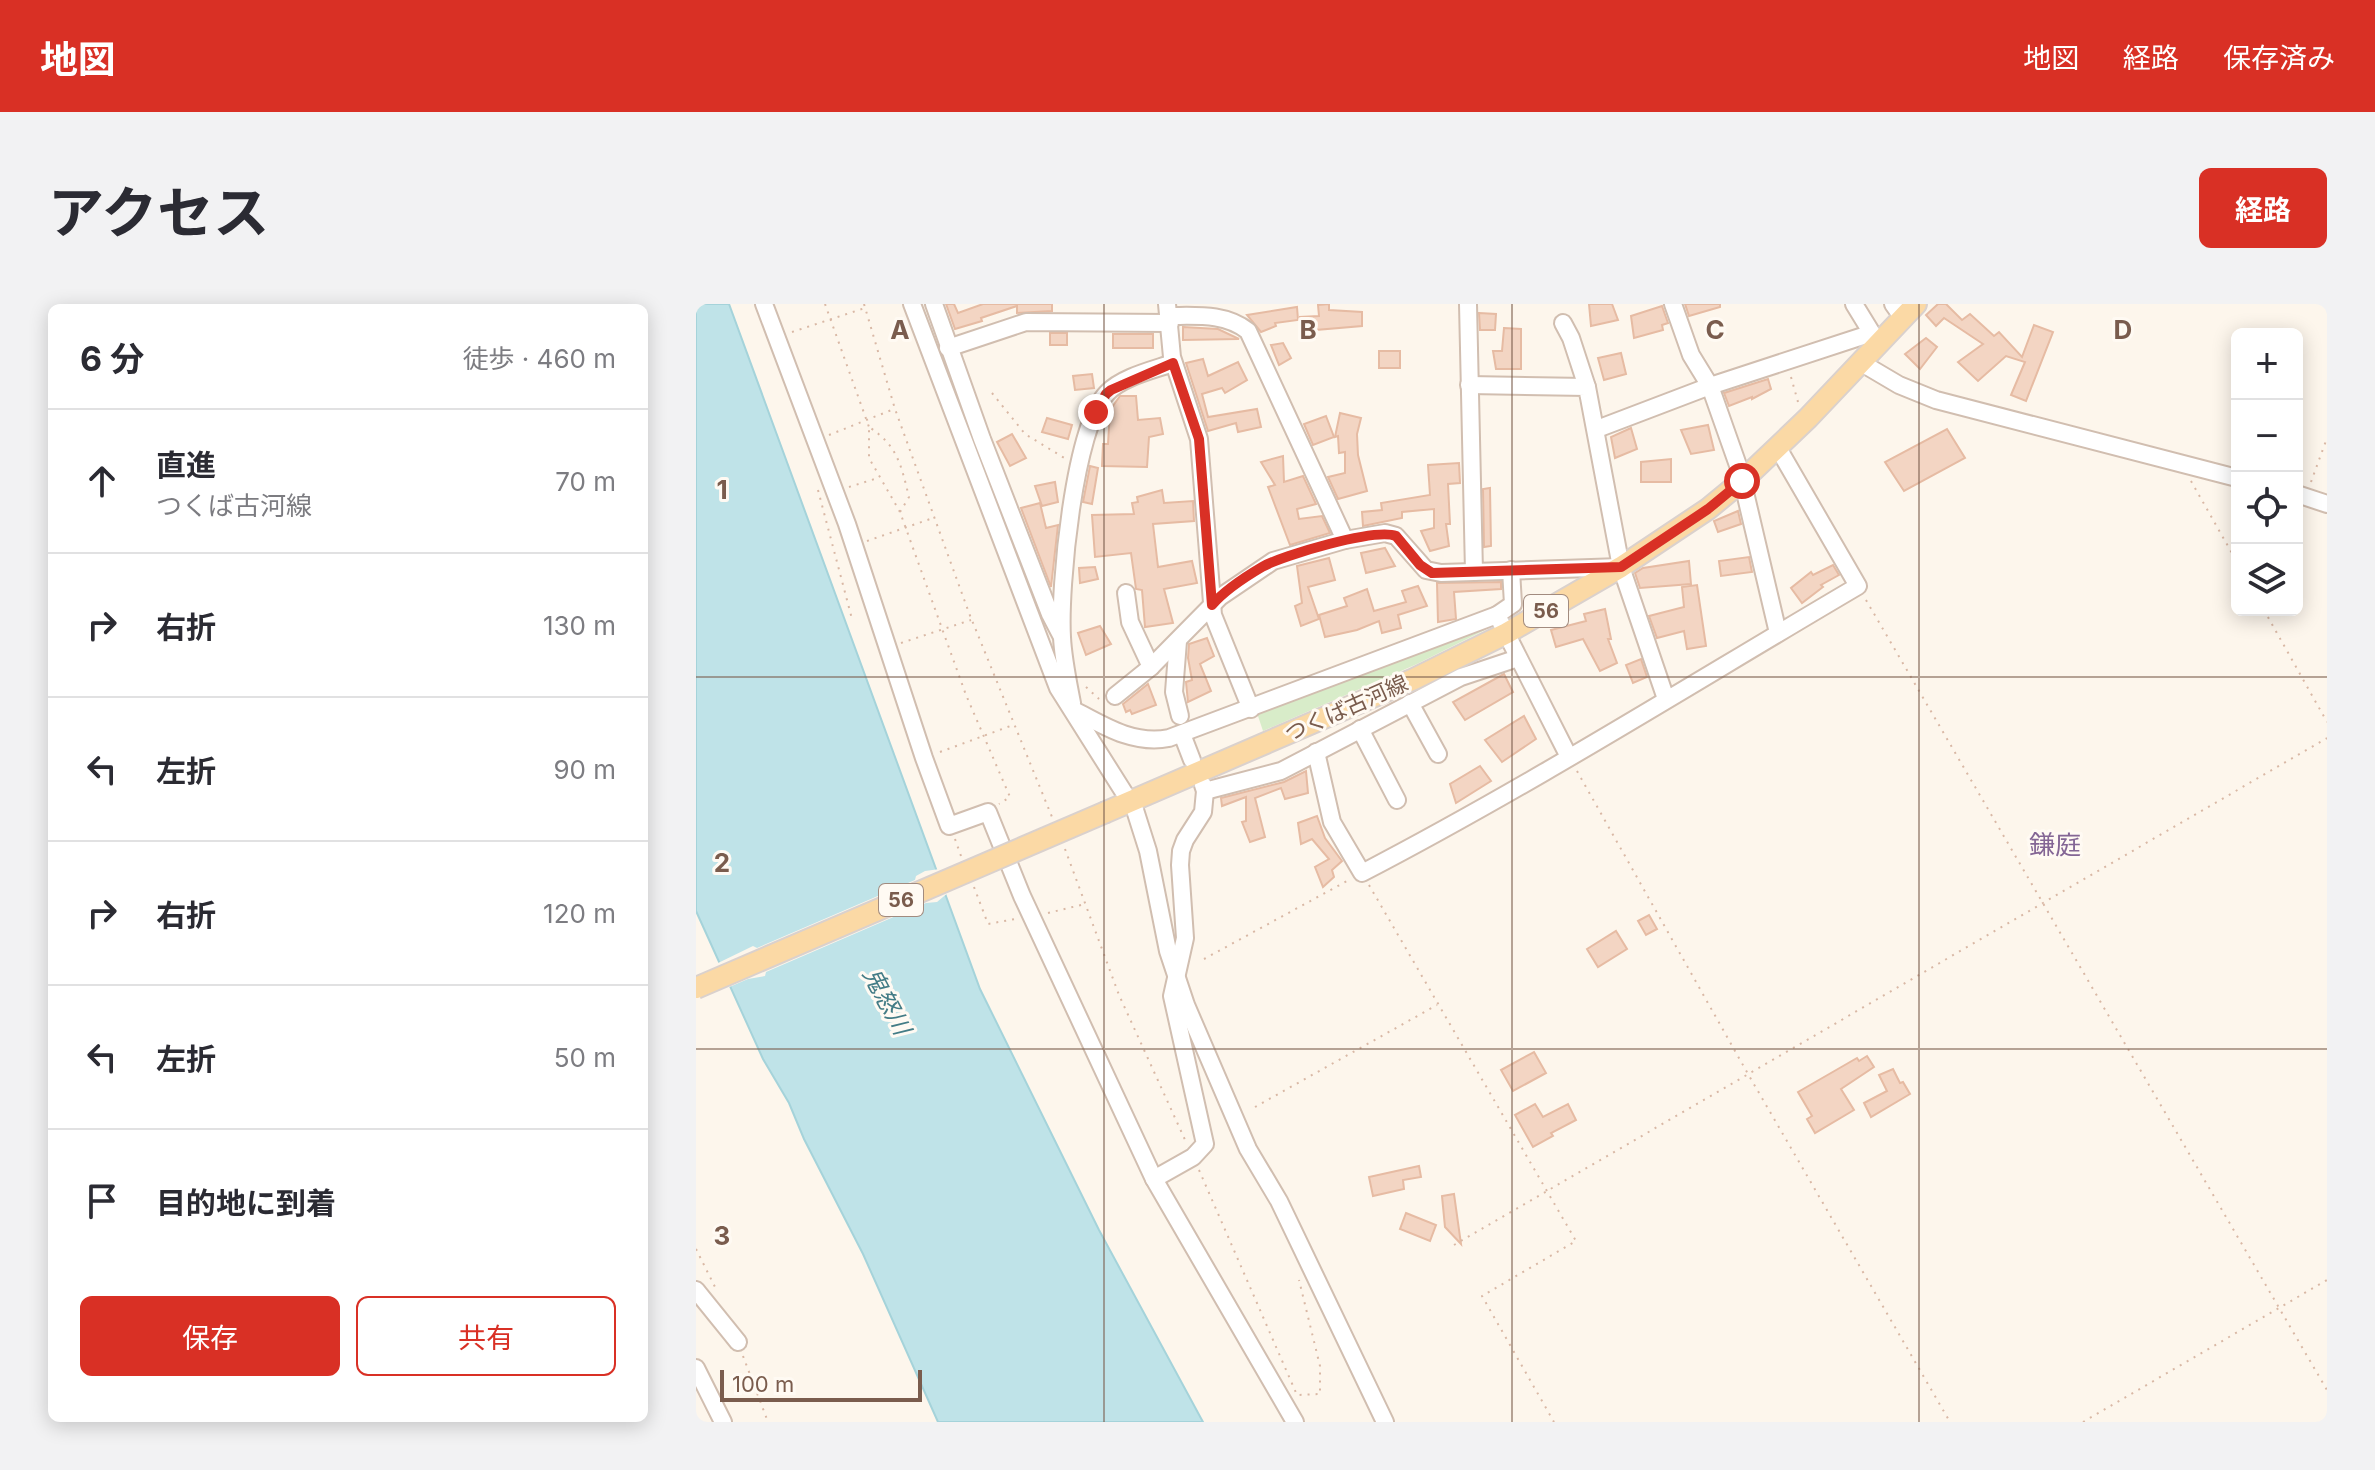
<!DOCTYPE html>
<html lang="ja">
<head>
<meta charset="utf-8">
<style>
  :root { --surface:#fff; --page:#f2f2f3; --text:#2b2b33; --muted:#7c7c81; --line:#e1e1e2; --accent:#d93025 }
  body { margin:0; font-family:Inter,"Noto Sans JP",sans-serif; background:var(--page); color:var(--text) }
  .controls { position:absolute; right:24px; top:24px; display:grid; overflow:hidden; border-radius:12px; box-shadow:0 4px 20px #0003 }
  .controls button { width:72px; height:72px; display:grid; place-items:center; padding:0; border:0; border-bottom:2px solid var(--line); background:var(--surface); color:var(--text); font:40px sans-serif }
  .scale { position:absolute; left:24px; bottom:20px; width:202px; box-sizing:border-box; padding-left:8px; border:4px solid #7a5c4d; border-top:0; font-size:22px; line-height:28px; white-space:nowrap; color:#7a5c4d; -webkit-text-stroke:6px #fffaf3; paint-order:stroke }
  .stop { position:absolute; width:24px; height:24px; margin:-18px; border:6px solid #d93025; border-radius:50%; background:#fff }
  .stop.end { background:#d93025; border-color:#fff; box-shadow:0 2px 8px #0008 }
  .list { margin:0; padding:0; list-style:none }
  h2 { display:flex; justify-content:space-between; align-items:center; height:104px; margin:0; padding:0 32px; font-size:34px }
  h2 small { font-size:26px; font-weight:400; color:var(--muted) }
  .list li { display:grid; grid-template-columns:52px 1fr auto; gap:24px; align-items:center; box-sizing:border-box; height:144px; padding:0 32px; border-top:2px solid var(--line) }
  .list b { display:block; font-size:30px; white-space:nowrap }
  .list p { margin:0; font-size:26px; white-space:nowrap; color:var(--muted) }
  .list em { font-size:26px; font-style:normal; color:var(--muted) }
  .actions { display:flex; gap:16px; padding:24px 32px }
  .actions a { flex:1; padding:18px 0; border:2px solid var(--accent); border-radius:12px; text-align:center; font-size:28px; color:var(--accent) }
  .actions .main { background:var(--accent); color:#fff }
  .icon { flex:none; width:44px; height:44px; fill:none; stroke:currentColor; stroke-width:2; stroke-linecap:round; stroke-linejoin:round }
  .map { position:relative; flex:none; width:1631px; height:1118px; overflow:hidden; border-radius:12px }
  header { display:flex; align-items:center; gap:48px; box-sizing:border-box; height:112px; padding:0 40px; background:var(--accent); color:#fff }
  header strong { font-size:38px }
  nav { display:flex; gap:44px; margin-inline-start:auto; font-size:28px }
  .intro { display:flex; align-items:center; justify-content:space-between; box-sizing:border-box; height:192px; padding:0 48px }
  h1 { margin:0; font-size:56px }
  .button { padding:20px 36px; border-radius:12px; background:var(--accent); color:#fff; font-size:28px; font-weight:700 }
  main { display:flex; gap:48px; padding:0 48px }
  aside { flex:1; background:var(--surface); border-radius:12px; box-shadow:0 4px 20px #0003 }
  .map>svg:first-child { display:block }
  .green { fill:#d8ecc9 }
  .water { fill:#bfe3e8; stroke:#a5d3da; stroke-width:2 }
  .pier { fill:#fdf6ec }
  .building { fill:#f3d5c3; stroke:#e6bba3; stroke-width:2 }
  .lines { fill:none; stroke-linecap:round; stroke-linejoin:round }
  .minor-casing { stroke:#d1beb0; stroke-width:20 }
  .major-casing { stroke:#dad1cd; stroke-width:24 }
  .path { stroke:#d9b8a5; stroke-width:2; stroke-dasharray:2 6; stroke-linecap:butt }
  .minor { stroke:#fff; stroke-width:16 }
  .major { stroke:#fbd9a5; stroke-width:20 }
  .major-bridge-casing { stroke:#dad1cd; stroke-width:24; stroke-linecap:butt }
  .major-bridge { stroke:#fbd9a5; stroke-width:20 }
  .route { stroke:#d93025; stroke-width:10 }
  .grid { fill:none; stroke:#7a5c4d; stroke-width:2; stroke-opacity:0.55 }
  .labels { text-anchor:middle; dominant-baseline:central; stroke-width:6; stroke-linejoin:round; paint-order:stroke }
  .shield { fill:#fffaf3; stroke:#a28b7f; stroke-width:2 }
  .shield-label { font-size:20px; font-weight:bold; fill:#7a5c4d }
  .street-label { font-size:22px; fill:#7a5c4d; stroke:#fffaf3 }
  .water-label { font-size:24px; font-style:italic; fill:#437c86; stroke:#fffaf3 }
  .quarter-label { font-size:26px; fill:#846695; stroke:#fffaf3 }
  .grid-label { font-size:26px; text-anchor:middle; font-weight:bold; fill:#7a5c4d; stroke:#fffaf3; stroke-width:6; stroke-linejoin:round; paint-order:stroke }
</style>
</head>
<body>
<header>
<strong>地図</strong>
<nav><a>地図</a><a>経路</a><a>保存済み</a></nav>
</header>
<div class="intro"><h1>アクセス</h1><a class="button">経路</a></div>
<main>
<aside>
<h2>6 分<small>徒歩 · 460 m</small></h2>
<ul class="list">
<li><svg class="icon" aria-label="ahead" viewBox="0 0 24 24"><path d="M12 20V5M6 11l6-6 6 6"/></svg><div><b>直進</b><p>つくば古河線</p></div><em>70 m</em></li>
<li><svg class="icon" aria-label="right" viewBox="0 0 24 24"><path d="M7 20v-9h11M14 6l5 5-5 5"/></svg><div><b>右折</b></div><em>130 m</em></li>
<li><svg class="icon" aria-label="left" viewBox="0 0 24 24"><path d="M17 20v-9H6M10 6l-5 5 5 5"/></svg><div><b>左折</b></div><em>90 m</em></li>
<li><svg class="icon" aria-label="right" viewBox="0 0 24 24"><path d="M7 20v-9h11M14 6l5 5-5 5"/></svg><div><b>右折</b></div><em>120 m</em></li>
<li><svg class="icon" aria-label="left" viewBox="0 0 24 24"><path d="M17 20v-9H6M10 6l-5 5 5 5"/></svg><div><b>左折</b></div><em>50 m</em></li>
<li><svg class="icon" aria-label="arrive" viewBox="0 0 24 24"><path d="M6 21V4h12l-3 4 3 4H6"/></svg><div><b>目的地に到着</b></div></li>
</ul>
<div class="actions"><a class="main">保存</a><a>共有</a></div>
</aside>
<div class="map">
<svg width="1631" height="1118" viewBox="0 0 1631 1118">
  <rect width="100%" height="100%" fill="#fdf6ec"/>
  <!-- green -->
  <polygon class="green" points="788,321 789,326 721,360 567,427 561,409"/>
  <!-- water -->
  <polygon class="water" points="0,0 33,0 284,685 403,926 507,1118 242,1118 167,950 108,835 93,799 67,755 0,607"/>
  <!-- pier -->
  <polygon class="pier" points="244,565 253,588 241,598 230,599 70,668 69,672 52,675 31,684 20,660 57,642 61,644 219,576 220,572 229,567"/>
  <!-- building -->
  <g class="building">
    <polygon points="250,0 258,0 262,9 287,0 356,0 356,7 321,9 321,2 285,14 286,17 259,25"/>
    <polygon points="633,0 633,6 666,8 666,22 620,26 620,34 605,35 604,13 623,12 622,1"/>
    <polygon points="893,0 916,0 922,16 895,22"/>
    <polygon points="989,0 1024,0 1024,3 993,12"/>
    <polygon points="1242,0 1250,0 1266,16 1274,10 1298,32 1303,28 1326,53 1338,21 1357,28 1330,97 1315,91 1329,58 1310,52 1282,77 1262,58 1287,40 1248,14 1240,22 1230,11"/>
    <polygon points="966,2 972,19 966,21 967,26 938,34 935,12"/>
    <polygon points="601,3 602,16 579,19 580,22 565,28 551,11"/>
    <polygon points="783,9 800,10 799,26 784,26"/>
    <polygon points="487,23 522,25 543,35 487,36"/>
    <polygon points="808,24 825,25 825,65 800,65 797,47 806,47"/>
    <rect x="354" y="29" width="17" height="12"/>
    <rect x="417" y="30" width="40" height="14"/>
    <polygon points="1230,34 1241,43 1224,65 1209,50"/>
    <polygon points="587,39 595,54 583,61 575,41"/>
    <rect x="683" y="47" width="21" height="17"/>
    <polygon points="925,49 930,70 908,76 902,54"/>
    <polygon points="507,55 512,72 542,58 551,76 529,89 526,84 506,90 512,113 561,105 565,123 542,128 540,119 512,127 490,59"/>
    <polygon points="396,70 398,84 379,86 377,72"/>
    <polygon points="1072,75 1075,85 1056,95 1056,93 1033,102 1028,89"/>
    <polygon points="424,92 440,92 442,116 464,114 467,130 453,133 451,163 406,162 407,140 412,140 414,106"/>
    <polygon points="644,109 665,114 661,130 662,151 671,187 642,195 632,173 649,169 649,148 643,149 642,132 639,133"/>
    <polygon points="630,112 638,133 617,141 608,120"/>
    <polygon points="351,114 376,121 372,135 346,128"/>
    <polygon points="1012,121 1018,146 995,150 985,126"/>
    <polygon points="935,124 941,145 919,154 915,133"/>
    <polygon points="1251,125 1269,154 1208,187 1189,158"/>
    <polygon points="316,130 330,154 314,162 301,138"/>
    <polygon points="587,152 588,178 607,172 620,200 601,205 603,215 626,212 634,229 594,241 572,183 579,181 565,158"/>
    <polygon points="975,155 975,178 945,178 945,158"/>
    <polygon points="763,159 764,179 752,180 754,220 750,220 753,242 734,247 725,227 738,224 738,205 706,208 706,214 667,222 666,208 686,206 685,199 734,191 732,161"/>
    <polygon points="394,162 402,164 396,200 387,198"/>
    <polygon points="359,178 362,198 346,202 339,182"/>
    <polygon points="794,184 795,242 788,243 787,185"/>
    <polygon points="466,186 468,199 497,197 498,217 457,220 462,263 496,257 501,279 468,285 477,319 449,323 446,286 440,285 435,249 399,253 396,211 438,210 436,199 442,198 441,193"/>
    <polygon points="344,199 350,224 362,221 355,283 325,204"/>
    <polygon points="1042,207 1045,220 1022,228 1018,217"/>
    <polygon points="689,244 699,262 670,269 665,249"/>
    <polygon points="1053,253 1056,268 1025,272 1023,257"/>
    <polygon points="633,254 639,276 612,283 623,315 605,322 599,302 606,299 601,262"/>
    <polygon points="993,257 995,280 944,284 939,269 947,264"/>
    <polygon points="1137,261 1143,271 1125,281 1127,283 1106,299 1095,284 1115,268 1117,271"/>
    <polygon points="399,263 402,275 384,279 383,264"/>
    <polygon points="805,278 805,285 758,288 760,315 742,318 741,279"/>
    <polygon points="1001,281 1010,342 991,345 988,327 961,334 953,312 988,303 986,283"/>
    <polygon points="722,282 731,302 702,311 705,324 686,329 683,317 661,326 629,333 623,311 651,302 648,294 671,285 678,307 710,298 706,287"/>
    <polygon points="909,305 915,335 912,335 921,359 904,367 887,335 860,343 855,326 890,317 888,310"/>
    <polygon points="404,322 415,340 390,351 382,329"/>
    <polygon points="511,334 518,352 504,360 515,387 492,398 490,378 496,376 492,354 493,340"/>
    <polygon points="945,355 951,373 937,379 930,361"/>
    <polygon points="808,370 817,388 769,416 757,398"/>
    <polygon points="452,380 460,401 436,410 434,406 430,408 427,400"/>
    <polygon points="828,412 840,435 806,458 789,436"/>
    <polygon points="784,462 795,477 760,499 754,480"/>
    <polygon points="610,467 612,489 589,495 585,484 559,494 569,533 554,538 546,518 550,517 550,493 526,502 525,494 588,478"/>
    <polygon points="621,512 629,534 646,557 636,566 638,573 627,583 619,563 633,555 616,535 605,540 602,519"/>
    <polygon points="953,611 961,625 950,631 942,617"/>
    <polygon points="920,627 931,645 902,663 891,645"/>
    <polygon points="838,748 850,769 817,787 805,766"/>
    <polygon points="1171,752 1178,763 1145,785 1158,806 1119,829 1111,815 1116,812 1102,788 1161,754 1163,757"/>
    <polygon points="1197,765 1204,779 1207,778 1214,790 1175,813 1168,799 1191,787 1183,771"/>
    <polygon points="839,800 847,813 872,800 880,816 855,829 857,832 837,843 819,811"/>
    <polygon points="723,862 725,873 707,876 708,885 677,892 673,873"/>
    <polygon points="758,890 765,940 749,923 746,892"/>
    <polygon points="710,909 740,921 734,937 704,925"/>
  </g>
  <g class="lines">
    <!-- minor casing -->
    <g class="minor-casing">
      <g id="minor">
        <polyline points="68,0 151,220 228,454 253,522 292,508 326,592 458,875 599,1118"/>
        <polyline points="216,0 362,384 439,506 452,547 472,647 490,701 552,845 583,897 689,1118"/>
        <polyline points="238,0 286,135 354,310 365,331"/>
        <polyline points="471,0 476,53 503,135 517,311 555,405"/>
        <polyline points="772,0 778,268 925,263"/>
        <polyline points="977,0 995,51 1014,82 1044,167 1082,329"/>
        <polyline points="1158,0 1177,31"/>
        <polyline points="1197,0 1207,14"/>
        <path d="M473 12C501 12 529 9 552 27L649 236"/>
        <polyline points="867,19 875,34 891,83"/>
        <polyline points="252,44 330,18 474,19"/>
        <polyline points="1164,58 1203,81 1240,96 1541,174"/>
        <polyline points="773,81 891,83 925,263 970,395"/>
        <polyline points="901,125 1014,82 1170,31 1177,31 1185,37"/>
        <polyline points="1601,190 1631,200"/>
        <polyline points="430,289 434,318 455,363"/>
        <polyline points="801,311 817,300 815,266"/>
        <polyline points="482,337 478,388 484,412"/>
        <polyline points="419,392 455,363 524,293 577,257 649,236 689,229 700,232 730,266 745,269 778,268"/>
        <path d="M376 399C372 378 367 355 366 333 363 284 378 123 411 89 426 73 457 66 477 59"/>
        <polyline points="714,399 742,450"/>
        <path d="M378 406C408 422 438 441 473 434L801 311 873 453"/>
        <polyline points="664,425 701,496"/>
        <polyline points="486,430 496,456"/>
        <path d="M620 448 636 518 666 569C835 481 997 379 1162 282L1082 144"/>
        <polyline points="509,487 585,467 765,373 822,354"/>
        <polyline points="458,875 497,853 509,840 476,692 489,634 484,561 485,547 489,536 507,508 509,487 507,481"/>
        <polyline points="0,986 42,1038"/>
        <polyline points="0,1064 27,1118"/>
      </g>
    </g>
    <!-- major casing -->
    <g class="major-casing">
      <polyline id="major" points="410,508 718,375 811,329 925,263 1012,205 1046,177 1112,114 1220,0"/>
    </g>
    <!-- path -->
    <g class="path">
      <polyline points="129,0 173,123"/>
      <polyline points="168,0 199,105 273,309 356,513"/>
      <polyline points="96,28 169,4"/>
      <polyline points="1095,73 1102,98"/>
      <polyline points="296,89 329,130 370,155"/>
      <polyline points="133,131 198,105"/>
      <polyline points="1495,177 1541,258"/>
      <polyline points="1615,178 1631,134"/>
      <polyline points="153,183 182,174"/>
      <polyline points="122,186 156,315"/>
      <path d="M204 208 213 193C205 161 202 142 173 123V154L204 208 270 391 314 493 303 500"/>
      <polyline points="171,237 237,214"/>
      <polyline points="1170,296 1631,1086"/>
      <polyline points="1568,306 1631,418"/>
      <polyline points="205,339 275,316"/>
      <polyline points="390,383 403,395"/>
      <polyline points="244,448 317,421"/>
      <polyline points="881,467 1052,770 1254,1118"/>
      <polyline points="259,535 265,552"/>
      <polyline points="369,545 423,691 490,838"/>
      <polyline points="673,581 880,937 786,992 858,1118"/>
      <polyline points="278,583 292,620 319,615"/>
      <polyline points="352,609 389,600"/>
      <polyline points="508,655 651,577"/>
      <polyline points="559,803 741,701"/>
      <polyline points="503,866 601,1091 624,1090 624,1062 603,976"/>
      <polyline points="758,941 1631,434"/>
      <polyline points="0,945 21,987"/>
      <polyline points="47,1052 72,1118"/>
      <polyline points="1387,1118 1631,976"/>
    </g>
    <!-- minor -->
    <use href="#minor" class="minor"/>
    <!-- major -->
    <use href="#major" class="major"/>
    <!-- major-bridge casing -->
    <g class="major-bridge-casing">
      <polyline id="major-bridge" points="0,684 410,508"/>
    </g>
    <!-- major-bridge -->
    <use href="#major-bridge" class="major-bridge"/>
  </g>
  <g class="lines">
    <!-- route -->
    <path class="route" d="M400 108 410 90 415 86 477 59 503 135 516 301C529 286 549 273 566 263 587 251 679 224 700 232L724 261 736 269 925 263 1012 205 1046 177"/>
  </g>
  <!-- grid -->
  <path class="grid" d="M408 0V1118M816 0V1118M1223 0V1118M0 373H1631M0 745H1631"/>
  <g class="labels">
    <!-- shield labels -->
    <g class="shield">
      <rect x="828" y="291" width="44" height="32" rx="6"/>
      <rect x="183" y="580" width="44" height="32" rx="6"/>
    </g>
    <g class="shield-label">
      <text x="850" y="307">56</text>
      <text x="205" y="596">56</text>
    </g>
    <!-- street labels -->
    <g class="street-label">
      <text transform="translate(650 404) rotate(-24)">つくば古河線</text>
    </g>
    <!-- water labels -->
    <g class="water-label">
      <text transform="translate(191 697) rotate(62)">鬼怒川</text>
    </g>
    <!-- quarter labels -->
    <g class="quarter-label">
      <text x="1359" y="540">鎌庭</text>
    </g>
  </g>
  <g class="grid-label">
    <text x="204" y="35">A</text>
    <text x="612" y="35">B</text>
    <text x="1019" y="35">C</text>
    <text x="1427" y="35">D</text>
    <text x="26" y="195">1</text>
    <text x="26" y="568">2</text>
    <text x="26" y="941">3</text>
  </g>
</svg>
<div class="controls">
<button>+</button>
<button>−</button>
<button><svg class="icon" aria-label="locate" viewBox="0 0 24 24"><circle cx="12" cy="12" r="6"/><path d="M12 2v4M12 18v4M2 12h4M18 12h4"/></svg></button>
<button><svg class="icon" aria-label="layers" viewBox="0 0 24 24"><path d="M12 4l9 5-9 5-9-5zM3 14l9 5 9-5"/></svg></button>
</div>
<div class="scale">100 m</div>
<div class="stop" style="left:1046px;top:177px"></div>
<div class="stop end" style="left:400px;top:108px"></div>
</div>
</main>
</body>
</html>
